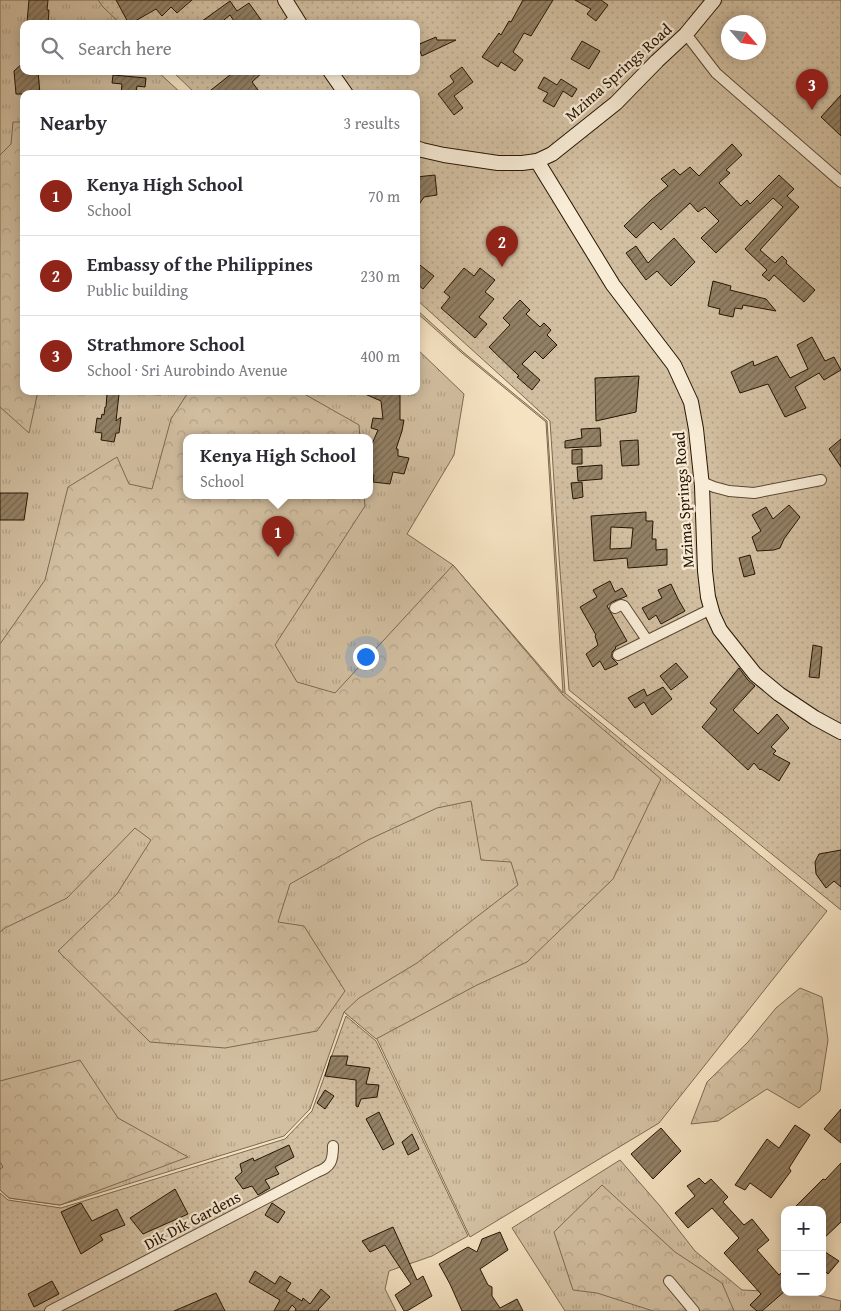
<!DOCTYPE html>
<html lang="en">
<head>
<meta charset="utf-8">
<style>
  :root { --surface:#fff; --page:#f7f7f7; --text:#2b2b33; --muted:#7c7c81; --line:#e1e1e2; --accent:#8f2418 }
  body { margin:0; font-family:"Gentium Book Plus",serif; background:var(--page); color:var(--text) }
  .controls { position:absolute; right:15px; bottom:15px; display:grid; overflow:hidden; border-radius:10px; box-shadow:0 2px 12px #0003 }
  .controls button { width:45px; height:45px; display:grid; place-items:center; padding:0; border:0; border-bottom:1px solid var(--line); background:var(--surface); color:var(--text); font:25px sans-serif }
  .compass { position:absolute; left:721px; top:15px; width:45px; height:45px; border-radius:50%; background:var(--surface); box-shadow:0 2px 12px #0003; rotate:118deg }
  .you { position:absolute; left:365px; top:656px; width:18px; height:18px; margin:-12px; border:4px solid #fff; border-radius:50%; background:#1a73e8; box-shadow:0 0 0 8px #1a73e833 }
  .badge { display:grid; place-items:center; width:32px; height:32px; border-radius:50%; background:var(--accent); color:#fff; font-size:16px; font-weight:700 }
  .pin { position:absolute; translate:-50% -41px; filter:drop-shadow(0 1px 2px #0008) }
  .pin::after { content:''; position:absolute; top:26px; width:18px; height:15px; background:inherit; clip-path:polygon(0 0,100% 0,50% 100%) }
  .popup { position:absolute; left:183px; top:434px; width:190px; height:65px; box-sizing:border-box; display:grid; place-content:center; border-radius:10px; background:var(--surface); filter:drop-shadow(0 1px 4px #0005); font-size:16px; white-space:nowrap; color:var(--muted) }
  .popup b { font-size:19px; color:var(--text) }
  .popup::after { content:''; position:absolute; left:50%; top:100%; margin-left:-10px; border:10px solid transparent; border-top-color:var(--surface) }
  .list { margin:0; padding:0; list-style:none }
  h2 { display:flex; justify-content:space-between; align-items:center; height:65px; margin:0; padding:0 20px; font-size:21px }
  h2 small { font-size:16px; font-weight:400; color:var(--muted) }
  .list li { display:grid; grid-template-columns:32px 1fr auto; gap:15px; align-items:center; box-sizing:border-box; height:80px; padding:0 20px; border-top:1px solid var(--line) }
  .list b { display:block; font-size:19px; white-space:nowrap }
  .list p { margin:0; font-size:16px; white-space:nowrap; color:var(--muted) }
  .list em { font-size:16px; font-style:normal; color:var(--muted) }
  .icon { flex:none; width:28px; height:28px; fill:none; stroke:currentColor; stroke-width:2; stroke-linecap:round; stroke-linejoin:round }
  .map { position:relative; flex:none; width:841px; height:1311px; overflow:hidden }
  .search { position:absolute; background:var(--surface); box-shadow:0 2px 12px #0003; left:20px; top:20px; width:400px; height:55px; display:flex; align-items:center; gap:12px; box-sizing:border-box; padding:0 18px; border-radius:10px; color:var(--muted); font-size:19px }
  .panel { position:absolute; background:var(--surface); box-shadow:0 2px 12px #0003; left:20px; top:90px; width:400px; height:305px; border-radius:10px }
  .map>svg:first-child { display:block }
  .grass { fill:url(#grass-tufts); stroke:#7c6a52; fill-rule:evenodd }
  .forest { fill:url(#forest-crowns); stroke:#7c6a52 }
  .park { fill:url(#park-dots); stroke:#7c6a52; fill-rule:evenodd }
  .building { fill:url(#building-hatch); stroke:#261502; fill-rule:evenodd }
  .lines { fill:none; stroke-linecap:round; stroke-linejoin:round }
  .street-casing { stroke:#5a4832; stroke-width:12 }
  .secondary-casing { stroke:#261502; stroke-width:16 }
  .street { stroke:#f8ecd7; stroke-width:10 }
  .secondary { stroke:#f8ecd7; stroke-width:14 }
  .labels { text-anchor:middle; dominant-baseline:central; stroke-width:4.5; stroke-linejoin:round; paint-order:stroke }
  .street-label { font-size:16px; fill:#261502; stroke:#f8ecd7 }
</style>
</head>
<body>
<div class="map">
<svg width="841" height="1311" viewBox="0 0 841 1311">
  <defs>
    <pattern id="grass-tufts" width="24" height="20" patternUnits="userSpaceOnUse" patternTransform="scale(1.25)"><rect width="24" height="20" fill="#d2bfa1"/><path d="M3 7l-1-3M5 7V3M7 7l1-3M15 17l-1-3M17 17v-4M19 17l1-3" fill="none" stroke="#b4a389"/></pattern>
    <pattern id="forest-crowns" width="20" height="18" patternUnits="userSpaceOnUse" patternTransform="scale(1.25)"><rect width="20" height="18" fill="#d2bfa1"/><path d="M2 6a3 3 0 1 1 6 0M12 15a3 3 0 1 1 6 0" fill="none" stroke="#b4a389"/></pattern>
    <pattern id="park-dots" width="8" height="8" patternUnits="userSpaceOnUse" patternTransform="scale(1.25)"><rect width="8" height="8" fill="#d2bfa1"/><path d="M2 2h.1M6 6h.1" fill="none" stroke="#b4a389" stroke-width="1.8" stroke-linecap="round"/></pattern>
    <pattern id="building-hatch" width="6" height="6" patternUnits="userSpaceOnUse" patternTransform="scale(1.25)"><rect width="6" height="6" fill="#928065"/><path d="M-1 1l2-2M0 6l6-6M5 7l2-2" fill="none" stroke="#776851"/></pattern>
  </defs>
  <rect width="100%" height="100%" fill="#f5e2c1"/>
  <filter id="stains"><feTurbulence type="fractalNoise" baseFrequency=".004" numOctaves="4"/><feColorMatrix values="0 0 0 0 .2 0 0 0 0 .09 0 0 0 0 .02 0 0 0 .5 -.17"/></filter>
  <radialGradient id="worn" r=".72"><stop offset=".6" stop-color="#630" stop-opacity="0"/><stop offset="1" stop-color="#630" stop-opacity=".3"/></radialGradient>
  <!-- grass -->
  <g class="grass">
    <path d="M0 0H101L120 24H24V71H157L182 94H24V391H122L123 393 161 395 163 391H416V348L464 394 454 455 407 534 453 565 563 693 546 422 462 353 416 312V309L463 352 547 421 565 693 827 911 659 1123 470 1237 377 1039 344 1012 310 1109 284 1136 60 1205 9 1198 0 1190ZM187 438H369V496H187Z"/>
    <polygon points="620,1160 660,1206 695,1251 742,1290 809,1293 841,1301 840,1311 565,1311 512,1228"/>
  </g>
  <!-- forest -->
  <g class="forest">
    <polygon points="13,122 24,122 24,218 21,225 24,228 24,391 38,391 29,433 0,407 0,155 11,144"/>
    <polygon points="189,391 299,391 359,425 360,438 187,438 187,496 364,496 365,506 275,645 297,682 335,693 453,565 563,695 661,779 613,879 527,962 477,985 376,1039 344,1012 359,998 417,963 518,885 511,862 481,860 471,801 437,808 368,840 290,884 278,922 304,926 345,991 317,1031 225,1048 150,1042 58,951 117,894 151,840 135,828 67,898 5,928 0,932 0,644 45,580 68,487 117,457 129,484 152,489 171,419"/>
    <polygon points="800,988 822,997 828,1040 820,1091 799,1108 767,1089 718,1121 691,1124 707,1082 748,1042 776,1008"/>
    <polygon points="80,1060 118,1118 188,1157 60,1205 9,1198 0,1190 0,1169 3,1167 0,1162 0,1081"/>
    <polygon points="602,1185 675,1252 722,1283 734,1311 653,1311 597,1293 573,1290 554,1232"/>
  </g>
  <!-- park -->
  <g class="park">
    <path d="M98 0H841V910L569 690 559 557 550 421C506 380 461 340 416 299V94H196L172 71H416V24H121L103 7ZM728 22H758V52H728Z"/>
    <polygon points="346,1016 376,1041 468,1236 432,1256 389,1271 385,1289 396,1311 0,1311 0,1193 8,1200 61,1208 285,1139 312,1111"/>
  </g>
  <!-- building -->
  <g class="building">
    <polygon points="29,0 48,0 47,10 49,10 48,24 27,22"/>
    <polygon points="116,0 192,0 177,13 171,7 162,16 156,9 130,24 129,24"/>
    <polygon points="523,0 553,0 531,36 524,33 513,52 523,60 515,71 501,62 498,67 482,57 499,33 501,35 509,21 511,22"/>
    <polygon points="575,0 601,0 608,5 596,21 587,14 591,9"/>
    <polygon points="230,1 237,11 249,3 264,24 236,24 230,15 219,24 198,24"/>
    <polygon points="436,37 437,40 456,40 422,56 417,45"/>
    <polygon points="582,41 600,51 589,69 571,59"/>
    <polygon points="24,62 24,71 38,71 40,94 16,94 14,71"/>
    <polygon points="462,67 473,82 454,96 463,108 454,115 438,94 454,82 450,76"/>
    <polygon points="235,71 264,71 252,82 258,90 253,94 206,94"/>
    <polygon points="113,75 146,78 145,87 137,86 136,94 121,94 122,84 112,83"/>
    <polygon points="544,77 557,85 561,79 577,89 572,97 563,91 554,107 543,101 548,93 538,88"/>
    <polygon points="841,95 841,136 821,117"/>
    <polygon points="732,144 742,155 726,170 730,173 719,183 741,206 747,200 750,204 779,175 794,189 787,196 799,207 760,250 775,263 782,256 787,261 786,263 815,290 804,302 774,275 769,281 762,275 767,270 745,249 783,207 773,198 716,253 701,238 719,221 705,207 698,212 690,203 661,230 653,222 636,238 624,226 651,200 668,186 661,179 674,169 680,175 690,167 699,176"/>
    <polygon points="435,175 437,195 424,197 416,209 416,177"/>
    <polygon points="674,238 695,262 671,286 657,271 646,280 626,253 636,246 648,263"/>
    <polygon points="416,262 434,276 423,289 416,283"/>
    <polygon points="464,268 474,276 480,268 495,280 485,292 494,299 479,317 487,324 475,338 441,308 450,297 444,292"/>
    <polygon points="713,281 731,286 730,290 766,299 776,311 743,305 742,309 735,308 733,317 719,314 720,309 708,306"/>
    <polygon points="520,300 530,310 526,314 540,327 544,323 551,330 547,335 557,345 543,359 535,351 522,364 540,380 532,390 517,377 519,376 489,347 510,325 503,318"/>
    <polygon points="812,337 825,361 834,357 841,370 824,380 819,373 795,387 806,408 785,417 768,384 740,393 731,372 753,361 754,366 777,356 790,378 808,369 797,345"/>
    <polygon points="639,376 636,412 596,421 595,378"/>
    <polygon points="358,391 400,391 400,420 404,420 402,431 396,449 398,449 398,456 409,458 404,474 393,472 390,484 373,482 374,475 369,474 373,461 369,460 369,451 378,430 371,428 373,418 383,419 381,401"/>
    <polygon points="107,394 119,394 116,421 121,417 119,433 116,433 114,442 101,440 102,433 95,432 97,418 101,419 102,414 104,415 105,407 106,407"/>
    <polygon points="600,428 601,446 565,448 565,441 582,438 581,429"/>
    <polygon points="841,439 841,467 829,449"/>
    <polygon points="638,440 639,465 622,466 620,441"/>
    <polygon points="582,449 582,464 572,464 572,450"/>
    <polygon points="602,465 602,479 578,481 577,467"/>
    <polygon points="582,482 583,497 573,499 571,483"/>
    <polygon points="0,493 28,493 24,520 0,520"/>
    <polygon points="789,505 800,517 784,539 780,548 774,550 757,551 752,537 761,531 752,515 766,507 773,519"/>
    <path d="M646 512V521H653L652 539H656V550L667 549V565L628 568 627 558 594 561 591 516ZM611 527 633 528 631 548 610 549Z"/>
    <polygon points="750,555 755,574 744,577 739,558"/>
    <polygon points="610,581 615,592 622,588 627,596 612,602 607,606 627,641 615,647 616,648 612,652 612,658 618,664 605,670 600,661 593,667 586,654 598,645 595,636 596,635 580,607 597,597 593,590"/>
    <polygon points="671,584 678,599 685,611 661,624 656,615 649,620 642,608 662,598 658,590"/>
    <polygon points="813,645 822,647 819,678 809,677"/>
    <polygon points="676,663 688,677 671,690 660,676"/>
    <polygon points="739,668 748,680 755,686 733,710 758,734 777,714 789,728 771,747 776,751 773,754 790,763 779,781 761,769 760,770 754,763 748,770 702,727 717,709 710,703"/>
    <polygon points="663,687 672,699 652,715 644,702 635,708 628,698 644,689 647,696"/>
    <polygon points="841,850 841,887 834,881 826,888 816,874 815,862 819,854"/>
    <polygon points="331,1056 348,1056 346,1065 370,1068 366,1084 379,1085 377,1097 361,1099 358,1107 356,1106 356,1080 325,1076"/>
    <polygon points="325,1090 334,1096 325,1109 317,1103"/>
    <polygon points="841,1109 841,1143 824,1129"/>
    <polygon points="379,1112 394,1144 383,1150 366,1119"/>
    <polygon points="795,1125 810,1135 789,1168 791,1171 771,1198 750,1183 745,1190 735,1185 767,1139 779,1148"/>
    <polygon points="661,1128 681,1151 653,1179 631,1154"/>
    <polygon points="412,1134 419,1149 408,1155 402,1142"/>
    <polygon points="289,1145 294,1157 275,1167 279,1174 265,1180 270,1188 258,1195 252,1186 243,1189 235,1178 242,1172 240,1164 253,1158 254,1161"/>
    <polygon points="841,1163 841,1222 822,1240 822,1210 792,1210 823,1179 825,1180"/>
    <polygon points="699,1178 705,1184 711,1179 728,1197 723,1202 744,1225 752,1219 769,1240 757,1250 779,1275 785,1269 785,1291 762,1311 757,1311 750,1305 761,1294 724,1253 739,1238 712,1208 688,1228 675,1213 695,1196 687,1186"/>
    <polygon points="175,1189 188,1214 143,1234 130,1218"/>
    <polygon points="81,1203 92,1221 117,1209 125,1225 100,1235 103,1240 81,1254 61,1212"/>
    <polygon points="272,1203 285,1212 278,1223 265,1215"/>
    <polygon points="393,1227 417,1280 423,1276 432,1296 407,1311 404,1311 395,1295 411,1284 385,1245 370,1252 362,1241"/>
    <polygon points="500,1232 508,1250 480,1269 488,1285 492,1287 492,1296 500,1308 517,1299 523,1311 462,1311 450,1284 439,1264 468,1247 477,1252 482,1239"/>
    <polygon points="822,1250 839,1261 828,1274 822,1269"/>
    <polygon points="255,1271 275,1284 280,1276 291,1283 286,1291 302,1301 303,1298 310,1304 321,1289 330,1297 318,1310 319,1311 295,1311 296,1309 292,1305 288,1311 274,1311 280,1300 249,1282"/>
    <polygon points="52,1281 59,1294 34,1307 28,1294"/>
    <polygon points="216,1293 225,1311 174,1311"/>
  </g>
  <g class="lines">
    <!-- street casing -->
    <g class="street-casing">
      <g id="street">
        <polyline points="288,24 296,17"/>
        <polyline points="686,34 716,73 841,182"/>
        <polyline points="702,482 714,487 729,491 754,493 821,480"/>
        <polyline points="615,608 621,605 624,606 647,640"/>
        <polyline points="618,655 711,609"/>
        <polyline points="669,1281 694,1311"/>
        <path d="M50 1311 317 1172C331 1167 333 1161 333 1146"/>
      </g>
    </g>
    <!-- secondary casing -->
    <g class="secondary-casing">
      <g id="secondary">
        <polyline points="285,0 300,24"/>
        <polyline points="330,71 346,94"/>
        <polyline points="416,148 422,150 444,155 498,163 522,163 537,161 552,154 616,103 657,61 686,34 714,0"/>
        <polyline points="537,161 613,285 674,365 691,402 696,429 702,486 705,571 708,597 713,615 720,630 755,674 779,694 815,718 841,732"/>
      </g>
    </g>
    <!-- street -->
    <use href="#street" class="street"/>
    <!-- secondary -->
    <use href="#secondary" class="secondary"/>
  </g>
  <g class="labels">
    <!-- street labels -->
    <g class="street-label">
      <text transform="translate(618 72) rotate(-42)">Mzima Springs Road</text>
      <text transform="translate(683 500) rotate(-94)">Mzima Springs Road</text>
      <text transform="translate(192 1220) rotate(-28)">Dik Dik Gardens</text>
    </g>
  </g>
  <rect width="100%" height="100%" filter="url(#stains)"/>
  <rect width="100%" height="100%" fill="url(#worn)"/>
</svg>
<div class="controls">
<button>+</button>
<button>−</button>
</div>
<svg class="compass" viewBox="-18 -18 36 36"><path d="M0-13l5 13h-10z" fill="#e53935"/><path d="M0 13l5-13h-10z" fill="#7c7c81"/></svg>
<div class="you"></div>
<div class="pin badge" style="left:278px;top:557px">1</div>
<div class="popup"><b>Kenya High School</b>School</div>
<div class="pin badge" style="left:502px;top:267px">2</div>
<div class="pin badge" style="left:812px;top:110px">3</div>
<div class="search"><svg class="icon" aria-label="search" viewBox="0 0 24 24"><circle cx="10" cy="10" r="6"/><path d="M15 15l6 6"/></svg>Search here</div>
<section class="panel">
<h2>Nearby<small>3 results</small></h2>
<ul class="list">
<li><span class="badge">1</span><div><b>Kenya High School</b><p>School</p></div><em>70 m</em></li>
<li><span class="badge">2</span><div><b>Embassy of the Philippines</b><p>Public building</p></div><em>230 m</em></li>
<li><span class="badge">3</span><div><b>Strathmore School</b><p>School · Sri Aurobindo Avenue</p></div><em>400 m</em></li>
</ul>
</section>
</div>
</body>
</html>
